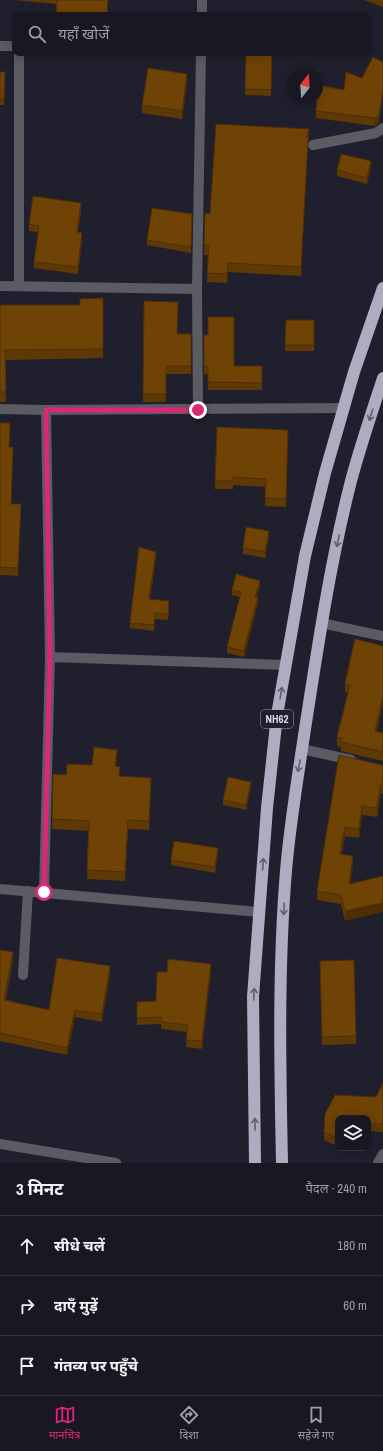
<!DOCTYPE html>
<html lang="hi">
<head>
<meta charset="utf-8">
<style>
  :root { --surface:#181722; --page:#25242f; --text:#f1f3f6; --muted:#9f9fa5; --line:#363640; --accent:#db2777 }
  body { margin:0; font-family:"Archivo Narrow","Noto Sans Devanagari",sans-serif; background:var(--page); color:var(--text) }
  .controls { position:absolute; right:12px; bottom:12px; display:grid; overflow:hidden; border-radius:8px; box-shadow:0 2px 10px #0003 }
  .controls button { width:36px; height:36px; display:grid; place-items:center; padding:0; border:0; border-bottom:1px solid var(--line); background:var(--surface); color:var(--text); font:20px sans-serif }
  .compass { position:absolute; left:287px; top:68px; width:36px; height:36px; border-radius:50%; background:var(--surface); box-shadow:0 2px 10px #0003; rotate:17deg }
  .stop { position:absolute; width:12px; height:12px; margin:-9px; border:3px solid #db2777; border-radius:50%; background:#fff }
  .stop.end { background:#db2777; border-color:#fff; box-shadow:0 1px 4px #0008 }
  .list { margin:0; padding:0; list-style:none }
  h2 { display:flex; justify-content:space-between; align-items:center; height:52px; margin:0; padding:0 16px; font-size:17px }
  h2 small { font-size:13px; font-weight:400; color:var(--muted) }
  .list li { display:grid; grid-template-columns:26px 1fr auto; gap:12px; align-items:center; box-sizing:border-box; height:60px; padding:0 16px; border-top:1px solid var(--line) }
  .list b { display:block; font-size:15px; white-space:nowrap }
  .list em { font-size:13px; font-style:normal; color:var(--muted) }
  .icon { flex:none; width:22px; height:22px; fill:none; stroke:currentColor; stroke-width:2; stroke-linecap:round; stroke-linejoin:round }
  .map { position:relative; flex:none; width:383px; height:1163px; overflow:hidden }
  .search { position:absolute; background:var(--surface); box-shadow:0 2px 10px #0003; left:12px; right:12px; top:12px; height:44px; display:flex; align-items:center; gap:10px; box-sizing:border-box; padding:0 14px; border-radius:8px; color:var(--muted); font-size:15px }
  .sheet { height:232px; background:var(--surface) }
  nav { display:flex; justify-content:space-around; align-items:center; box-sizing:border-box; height:56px; border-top:1px solid var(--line); background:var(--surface); font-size:11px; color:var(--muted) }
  nav a { display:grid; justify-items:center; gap:2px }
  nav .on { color:var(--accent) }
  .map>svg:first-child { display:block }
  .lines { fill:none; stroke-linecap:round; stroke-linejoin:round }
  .minor { stroke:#5b5b63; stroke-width:10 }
  .highway { stroke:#adacc0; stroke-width:12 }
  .wall { fill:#5f3905 }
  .shaded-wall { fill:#4e2e04 }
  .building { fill:#6f4206; stroke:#4e2e04 }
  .oneway { stroke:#5f5e70 }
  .route { stroke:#db2777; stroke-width:5 }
  .labels { text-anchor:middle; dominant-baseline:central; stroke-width:3; stroke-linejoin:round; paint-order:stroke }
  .shield { fill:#201f2e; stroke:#a3a3ae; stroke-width:1 }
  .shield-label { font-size:11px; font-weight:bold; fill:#dbdbe5 }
</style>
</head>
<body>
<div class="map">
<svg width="383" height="1163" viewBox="0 0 383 1163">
  <rect width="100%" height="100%" fill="#201f2e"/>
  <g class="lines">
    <!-- minor -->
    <g class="minor">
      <polyline points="202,15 202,0"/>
      <polyline points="0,46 15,46"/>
      <polyline points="313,145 376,133 383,128"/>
      <polyline points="0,286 197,289"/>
      <polyline points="19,286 19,53"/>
      <polyline points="0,409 46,410 344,408"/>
      <polyline points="198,410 197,289 201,53"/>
      <polyline points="321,623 383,636"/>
      <polyline points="50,657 285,665"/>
      <polyline points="302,749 351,760"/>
      <polyline points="0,889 260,912"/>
      <polyline points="44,892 50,657 46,410"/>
      <polyline points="23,975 28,891"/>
      <polyline points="0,1144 116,1163"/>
      <polyline points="378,1163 383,1154"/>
    </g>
    <!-- highway -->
    <g class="highway">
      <polyline points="255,1163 253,997 267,808 277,715 305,556 325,473 354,372 383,288"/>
      <path d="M282 1163C280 1067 278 967 286 871 290 823 298 776 305 729 318 646 330 563 351 481 360 447 372 412 383 378"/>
    </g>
  </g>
  <!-- wall -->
  <g class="wall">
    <polygon points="15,0 108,0 107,15 56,4"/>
    <polygon points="364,0 383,0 383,7"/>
    <polygon points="246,53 272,53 271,96 245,95"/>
    <polygon points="0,72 5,72 4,105 0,105"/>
    <polygon points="346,72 379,123 375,126 316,118 316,111 344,90"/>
    <polygon points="187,82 182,119 142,113 142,105"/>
    <polygon points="309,139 308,141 301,276 228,272 227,283 207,282 208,255 204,255 205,213 210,214"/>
    <polygon points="371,167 367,184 337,176 337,170"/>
    <polygon points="81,210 78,232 82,240 78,274 34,268 34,262 38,232 29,231 29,224"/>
    <polygon points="192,214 191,253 147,245 147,240"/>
    <polygon points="103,298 103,358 5,360 6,402 0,402 0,305 80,305"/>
    <polygon points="144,301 177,334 191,334 191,374 166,374 166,402 143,402"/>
    <polygon points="286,320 314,320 314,351 285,351"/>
    <polygon points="204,335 234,366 262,366 262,390 208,390 208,374 204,374"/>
    <polygon points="0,423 10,431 9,447 13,455 11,504 21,512 18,576 0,575"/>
    <polygon points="288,430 286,507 265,506 266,487 233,485 233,489 215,489 215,481"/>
    <polygon points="269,537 265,558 243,554 243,548"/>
    <polygon points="156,557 150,599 169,607 168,620 155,619 154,631 130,628 130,623"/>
    <polygon points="260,586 257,597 258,603 244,657 227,653 227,647 240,597 232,595 232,590"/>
    <polygon points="355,639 377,731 383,733 383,761 341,751 341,747 337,746 337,737 348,693 345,692 345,683"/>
    <polygon points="339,755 382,765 383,765 383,794 381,793 377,817 362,815 359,838 345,836 342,854 353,865 345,921 341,904 317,900 317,891"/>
    <polygon points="117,759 116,766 119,777 151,787 149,830 128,829 125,881 87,879 89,831 52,829 53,774 66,775 92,765"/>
    <polygon points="251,787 246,810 223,805 223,800"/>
    <polygon points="218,854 215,873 171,865 171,860"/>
    <polygon points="0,950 13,960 6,1000 49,1010 110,974 102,1022 75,1017 67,1055 0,1041"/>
    <polygon points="320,969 356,1036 356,1044 322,1045"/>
    <polygon points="211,972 202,1049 186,1047 187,1032 161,1029 161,1024 137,1025 137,1002 156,1001"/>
    <polygon points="383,1083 383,1132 368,1131 368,1118 338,1118 338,1145 335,1145 324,1140 325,1114 335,1095 376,1097"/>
  </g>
  <!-- shaded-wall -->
  <g class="shaded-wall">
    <polygon points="187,74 187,82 182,119 182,111"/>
    <polygon points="383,88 383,95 379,123 375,126 375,118"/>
    <polygon points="309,129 309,139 308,141 301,276 307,136"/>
    <polygon points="371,161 371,167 367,184 367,178"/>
    <polygon points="81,203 81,210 77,239 77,232"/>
    <polygon points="82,233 82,240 78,274 78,267"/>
    <polygon points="269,531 269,537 265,558 265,552"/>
    <polygon points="156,552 156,557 149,605 149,599"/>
    <polygon points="260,581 260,586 255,602 255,597"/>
    <polygon points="258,597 258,603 244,657 244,651"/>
    <polygon points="383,696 383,705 375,740 375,731"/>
    <polygon points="117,750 117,759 115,776 115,766"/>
    <polygon points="151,778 151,787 149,830 149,821"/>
    <polygon points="251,782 251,787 246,810 246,805"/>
    <polygon points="381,784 381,793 377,817 377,808"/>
    <polygon points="362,806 362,815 359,838 359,829"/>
    <polygon points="128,820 128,829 125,881 125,872"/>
    <polygon points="345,827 345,836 340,863 340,854"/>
    <polygon points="218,848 218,854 215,873 215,867"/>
    <polygon points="353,856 353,865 349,893 349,884"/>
    <polygon points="383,903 383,912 345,921 345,911"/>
    <polygon points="13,952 13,960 4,1008 4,1000"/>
    <polygon points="211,964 211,972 202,1049 202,1041"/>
    <polygon points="110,966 110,974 102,1022 102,1014"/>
    <polygon points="75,1010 75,1017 67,1055 67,1048"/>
  </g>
  <!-- building -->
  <g class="building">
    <polygon points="57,0 108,0 107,15 56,15"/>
    <polygon points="246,53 272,53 271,90 245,89"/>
    <polygon points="373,57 383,62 383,88 379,116 375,118 316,111 318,85 344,90 346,72 362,78"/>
    <polygon points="148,68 187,74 182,111 142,105"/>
    <polygon points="0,72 5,72 4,99 0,99"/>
    <polygon points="216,124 309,129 307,136 308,140 301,267 228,263 227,274 207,273 209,246 204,245 205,213 210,214"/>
    <polygon points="341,154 371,161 367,178 337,170"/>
    <polygon points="33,196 81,203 77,232 82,233 78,267 34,262 39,226 29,224"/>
    <polygon points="152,208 192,214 191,247 147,240"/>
    <polygon points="103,298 103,349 5,350 6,392 0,392 0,305 80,305 80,299"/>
    <polygon points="144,301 178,302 177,334 191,334 191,366 166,366 166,394 143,394"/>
    <polygon points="208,317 234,317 234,366 262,366 262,383 208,382 208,366 204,366 204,335 208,335"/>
    <polygon points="286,320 314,320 314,345 285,345"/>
    <polygon points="0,423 10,423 9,447 13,447 11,504 21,504 18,568 0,567"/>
    <polygon points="217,427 288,430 286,499 265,498 266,479 233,477 233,481 215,481"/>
    <polygon points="246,527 269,531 265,552 243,548"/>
    <polygon points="139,547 156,552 149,599 169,601 168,614 155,613 154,625 130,623"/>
    <polygon points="236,574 260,581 255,597 258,597 244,651 227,647 241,592 232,590"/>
    <polygon points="355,639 383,646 383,696 375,731 383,733 383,752 341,742 342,738 337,737 350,685 345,683"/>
    <polygon points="94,747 117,750 115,766 120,767 119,776 151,778 149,821 128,820 125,872 87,870 89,821 52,819 53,774 66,775 67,764 92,765"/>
    <polygon points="339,755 382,765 383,765 383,784 381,784 377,808 362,806 359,829 345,827 340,854 353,856 349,884 383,876 383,903 345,911 341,895 317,891"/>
    <polygon points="228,777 251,782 246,805 223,800"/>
    <polygon points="174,841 218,848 215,867 171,860"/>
    <polygon points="0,950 13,952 4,1000 49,1010 57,958 110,966 102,1014 75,1010 67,1048 0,1033"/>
    <polygon points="168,959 211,964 202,1041 186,1040 188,1025 161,1022 162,1017 137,1018 137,1002 156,1001 157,972 167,972"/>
    <polygon points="354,960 356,1036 322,1037 320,961"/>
    <polygon points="383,1083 383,1124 368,1124 368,1118 338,1118 338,1137 335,1137 324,1132 325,1114 335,1095 376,1097"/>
  </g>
  <!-- one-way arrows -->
  <defs><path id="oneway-shaft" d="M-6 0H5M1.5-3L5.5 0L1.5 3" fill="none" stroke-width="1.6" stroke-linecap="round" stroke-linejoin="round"/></defs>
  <g class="oneway">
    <use href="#oneway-shaft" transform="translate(371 415) rotate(107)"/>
    <use href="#oneway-shaft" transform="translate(338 541) rotate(103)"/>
    <use href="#oneway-shaft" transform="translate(281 693) rotate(-81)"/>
    <use href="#oneway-shaft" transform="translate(299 766) rotate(100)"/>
    <use href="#oneway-shaft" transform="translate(263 864) rotate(-86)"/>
    <use href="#oneway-shaft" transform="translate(284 909) rotate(93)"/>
    <use href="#oneway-shaft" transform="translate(254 994) rotate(-87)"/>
    <use href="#oneway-shaft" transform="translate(255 1124) rotate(-91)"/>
  </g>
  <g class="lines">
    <!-- route -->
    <polyline class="route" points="44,892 50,656 46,410 198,410"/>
  </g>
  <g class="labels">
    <!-- shield labels -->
    <rect class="shield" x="261" y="710" width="32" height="18" rx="3"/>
    <g class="shield-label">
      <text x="277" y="719">NH62</text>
    </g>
  </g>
</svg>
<div class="controls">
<button><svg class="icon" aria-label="layers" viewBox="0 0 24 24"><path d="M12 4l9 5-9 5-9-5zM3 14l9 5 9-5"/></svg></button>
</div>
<svg class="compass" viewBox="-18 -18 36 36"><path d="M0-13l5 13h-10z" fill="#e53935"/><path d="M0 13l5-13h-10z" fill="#9f9fa5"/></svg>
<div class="stop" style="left:44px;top:892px"></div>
<div class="stop end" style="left:198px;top:410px"></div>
<div class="search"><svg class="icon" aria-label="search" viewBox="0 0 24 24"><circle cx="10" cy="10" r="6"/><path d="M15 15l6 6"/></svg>यहाँ खोजें</div>
</div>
<section class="sheet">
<h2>3 मिनट<small>पैदल · 240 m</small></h2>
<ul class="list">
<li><svg class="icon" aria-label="ahead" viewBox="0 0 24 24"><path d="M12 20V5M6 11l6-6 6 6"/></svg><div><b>सीधे चलें</b></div><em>180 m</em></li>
<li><svg class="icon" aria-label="right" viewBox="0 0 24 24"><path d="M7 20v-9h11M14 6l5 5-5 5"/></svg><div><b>दाएँ मुड़ें</b></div><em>60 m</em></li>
<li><svg class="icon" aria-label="arrive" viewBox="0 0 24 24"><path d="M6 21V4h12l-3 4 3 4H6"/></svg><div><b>गंतव्य पर पहुँचे</b></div></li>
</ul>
</section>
<nav>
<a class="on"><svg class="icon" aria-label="map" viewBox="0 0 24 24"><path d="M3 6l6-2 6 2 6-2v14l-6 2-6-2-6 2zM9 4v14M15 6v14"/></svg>मानचित्र</a>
<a><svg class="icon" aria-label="directions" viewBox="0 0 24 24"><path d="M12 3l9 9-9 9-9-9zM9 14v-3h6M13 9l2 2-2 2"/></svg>दिशा</a>
<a><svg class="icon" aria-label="saved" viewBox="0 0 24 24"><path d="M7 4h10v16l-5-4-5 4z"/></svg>सहेजे गए</a>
</nav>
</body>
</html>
